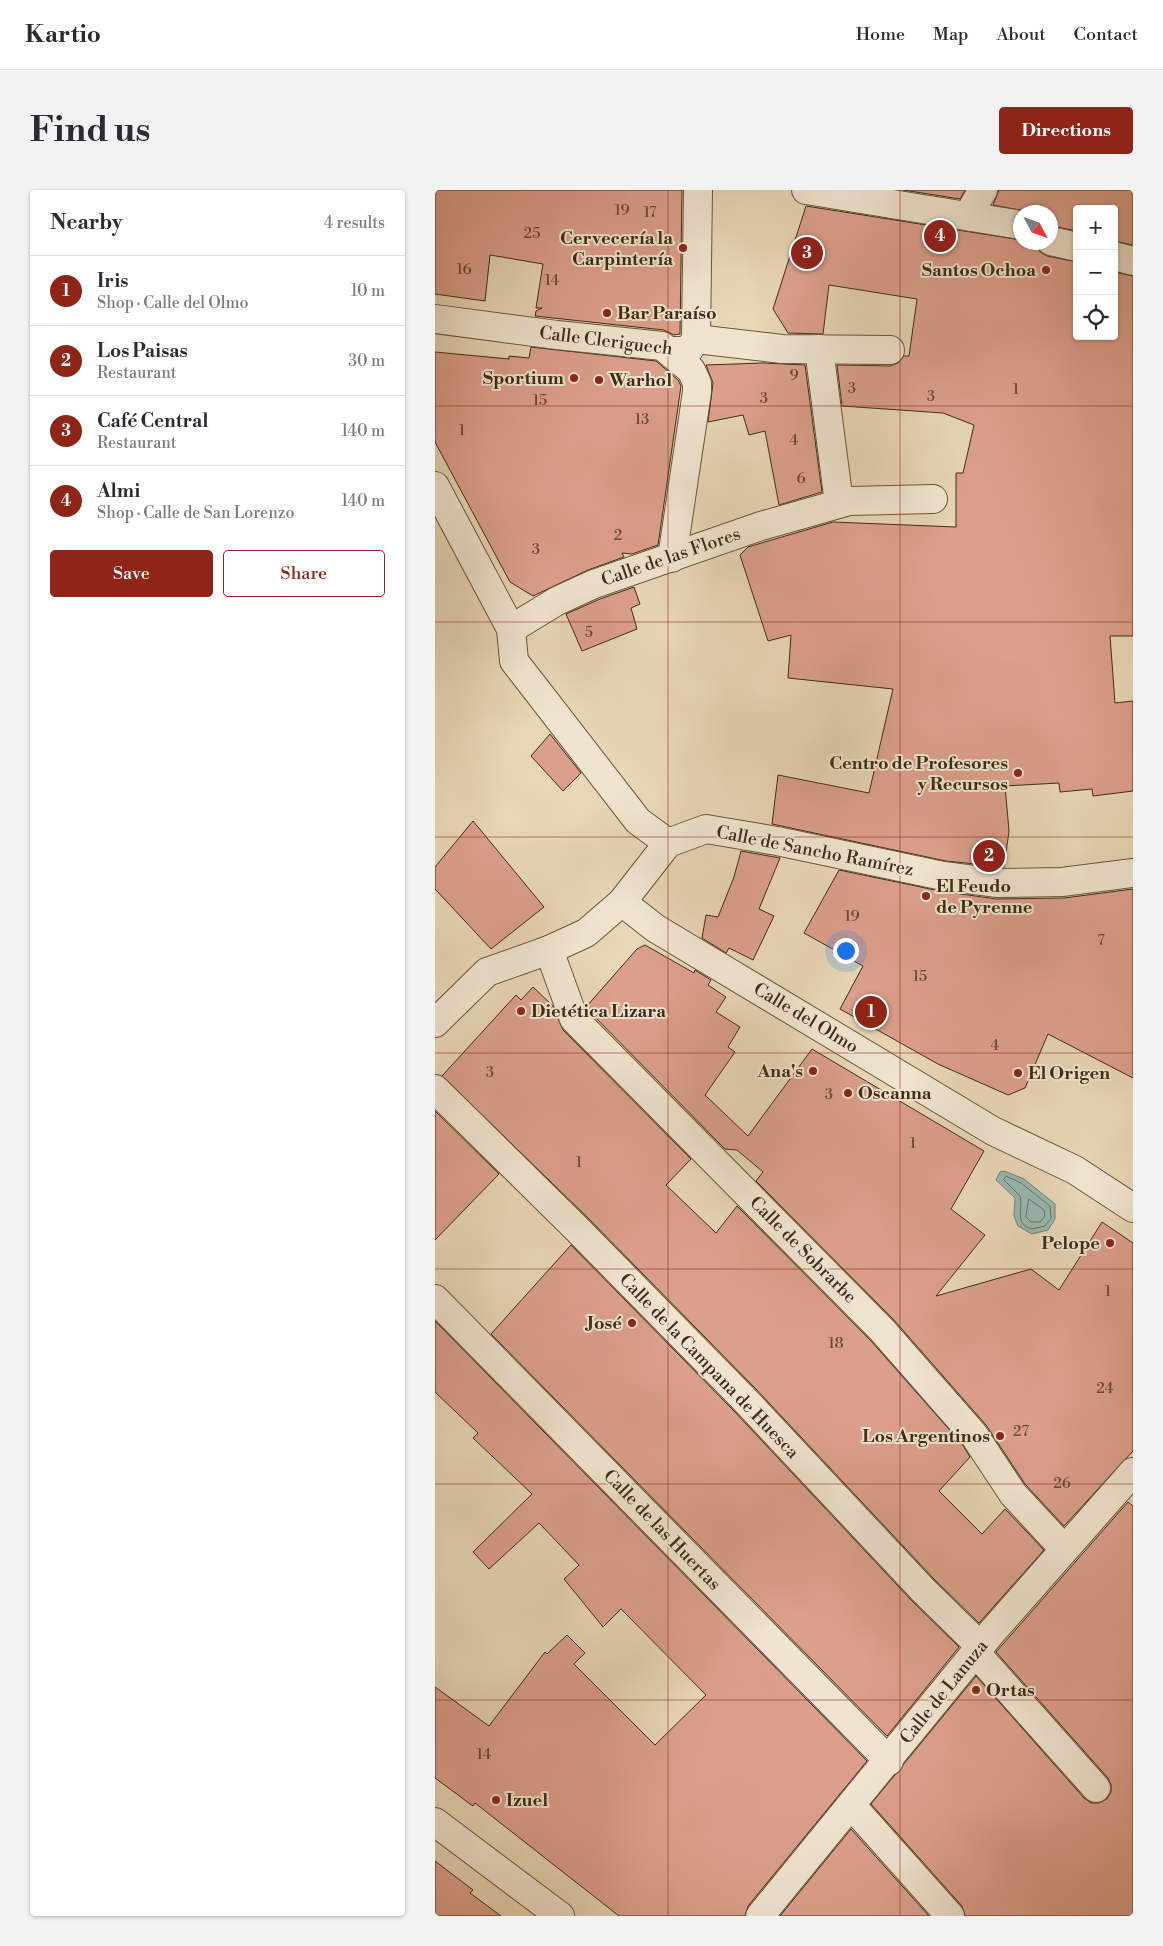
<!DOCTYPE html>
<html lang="en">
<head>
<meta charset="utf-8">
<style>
  :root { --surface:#fff; --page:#f2f2f3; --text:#2b2b33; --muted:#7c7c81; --line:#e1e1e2; --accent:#8f2418 }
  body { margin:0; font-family:"Libre Bodoni",serif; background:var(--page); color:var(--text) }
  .controls { position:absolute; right:15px; top:15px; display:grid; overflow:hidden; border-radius:5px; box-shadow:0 1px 4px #0004 }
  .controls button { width:45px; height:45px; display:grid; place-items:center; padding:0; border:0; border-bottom:1px solid var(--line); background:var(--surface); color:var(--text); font:25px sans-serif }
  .compass { position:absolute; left:578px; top:15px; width:45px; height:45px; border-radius:50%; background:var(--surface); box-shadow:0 1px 4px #0004; rotate:131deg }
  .you { position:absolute; left:410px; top:760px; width:18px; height:18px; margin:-12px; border:4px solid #fff; border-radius:50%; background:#1a73e8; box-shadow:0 0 0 8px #1a73e833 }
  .badge { display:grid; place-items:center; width:32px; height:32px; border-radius:50%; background:var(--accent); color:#fff; font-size:16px; font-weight:700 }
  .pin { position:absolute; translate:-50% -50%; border:2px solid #fff; box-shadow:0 1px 5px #0006 }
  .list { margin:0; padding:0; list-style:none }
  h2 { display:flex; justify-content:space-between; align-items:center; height:65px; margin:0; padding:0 20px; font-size:21px }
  h2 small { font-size:16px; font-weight:400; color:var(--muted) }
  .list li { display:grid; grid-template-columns:32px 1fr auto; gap:15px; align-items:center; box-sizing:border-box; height:70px; padding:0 20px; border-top:1px solid var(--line) }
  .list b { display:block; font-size:19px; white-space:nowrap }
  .list p { margin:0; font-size:16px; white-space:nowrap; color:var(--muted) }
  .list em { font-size:16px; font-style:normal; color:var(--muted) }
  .actions { display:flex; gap:10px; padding:15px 20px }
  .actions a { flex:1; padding:11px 0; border:1px solid var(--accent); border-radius:5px; text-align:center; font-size:18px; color:var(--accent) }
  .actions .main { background:var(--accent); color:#fff }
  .icon { flex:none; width:28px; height:28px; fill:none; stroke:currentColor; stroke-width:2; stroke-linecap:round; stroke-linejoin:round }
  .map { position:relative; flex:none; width:698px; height:1726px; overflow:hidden; border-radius:5px }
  header { display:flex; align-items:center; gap:30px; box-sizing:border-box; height:70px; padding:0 25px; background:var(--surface); border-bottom:1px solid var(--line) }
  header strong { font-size:24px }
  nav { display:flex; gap:28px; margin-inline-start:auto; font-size:18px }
  .intro { display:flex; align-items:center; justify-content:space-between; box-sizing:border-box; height:120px; padding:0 30px }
  h1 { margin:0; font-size:35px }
  .button { padding:12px 22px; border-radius:5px; background:var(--accent); color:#fff; font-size:18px; font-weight:700 }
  main { display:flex; gap:30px; padding:0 30px }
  aside { flex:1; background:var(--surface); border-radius:5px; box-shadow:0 1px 4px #0004 }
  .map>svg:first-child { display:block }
  .water { fill:#98b8b2; stroke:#758073 }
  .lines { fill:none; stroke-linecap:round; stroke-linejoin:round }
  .shore { stroke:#6c7263; stroke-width:1 }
  .building { fill:#dc9f8c; stroke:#402c14 }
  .street-casing { stroke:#6a563c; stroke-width:30 }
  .street { stroke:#f0e4d0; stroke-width:28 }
  .grid { fill:none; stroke:#8f2418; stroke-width:1; stroke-opacity:0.55 }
  .poi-dot { fill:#8f2418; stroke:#f0e4d0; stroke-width:2 }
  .labels { text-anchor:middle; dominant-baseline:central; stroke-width:4; stroke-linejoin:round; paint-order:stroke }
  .number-label { font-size:15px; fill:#674932 }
  .poi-label { font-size:18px; font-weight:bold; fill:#402c14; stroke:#f0e4d0; text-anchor:end }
  .street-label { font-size:18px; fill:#402c14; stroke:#f0e4d0 }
</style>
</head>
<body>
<header>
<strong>Kartio</strong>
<nav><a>Home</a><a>Map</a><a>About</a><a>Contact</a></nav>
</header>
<div class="intro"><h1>Find us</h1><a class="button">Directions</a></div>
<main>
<aside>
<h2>Nearby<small>4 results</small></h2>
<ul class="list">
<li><span class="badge">1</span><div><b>Iris</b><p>Shop · Calle del Olmo</p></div><em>10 m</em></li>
<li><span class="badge">2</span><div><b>Los Paisas</b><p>Restaurant</p></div><em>30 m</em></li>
<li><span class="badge">3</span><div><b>Café Central</b><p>Restaurant</p></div><em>140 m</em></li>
<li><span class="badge">4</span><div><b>Almi</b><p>Shop · Calle de San Lorenzo</p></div><em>140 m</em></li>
</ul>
<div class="actions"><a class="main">Save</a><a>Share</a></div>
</aside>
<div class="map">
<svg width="698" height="1726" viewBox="0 0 698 1726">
  <rect width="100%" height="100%" fill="#e8d6b6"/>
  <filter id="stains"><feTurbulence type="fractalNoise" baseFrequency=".004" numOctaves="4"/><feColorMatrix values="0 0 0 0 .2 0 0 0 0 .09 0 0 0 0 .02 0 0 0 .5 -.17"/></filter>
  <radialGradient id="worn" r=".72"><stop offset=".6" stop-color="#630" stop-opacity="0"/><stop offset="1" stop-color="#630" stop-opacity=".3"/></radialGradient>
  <!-- water -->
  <polygon class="water" points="569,981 589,989 620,1014 620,1029 613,1040 597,1044 583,1036 579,1026 580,1008 561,990 565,982"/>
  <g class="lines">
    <!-- shore -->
    <g class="shore">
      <path d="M571 986 586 993 615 1016 616 1028 610 1036 597 1039C579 1034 588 1020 585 1006L569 990Z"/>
      <polygon points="594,1009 609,1020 610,1026 605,1032 596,1032 591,1027"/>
    </g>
  </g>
  <!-- building -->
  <g class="building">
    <polygon points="0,0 247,0 245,144 239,145 229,140 100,126 101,121 107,118 101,118 108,74 55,65 50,111 0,104"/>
    <polygon points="468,0 530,0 525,9"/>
    <polygon points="564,0 698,0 698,55 679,51 679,19 642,19 642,41 616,36 616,22 595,22 558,15"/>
    <polygon points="371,16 586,50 586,52 601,52 605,62 612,66 642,72 642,146 679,146 679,82 698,86 698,446 675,446 680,513 698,511 698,601 658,606 657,599 625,602 624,593 570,596 574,641 569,677 511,671 337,634 343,585 434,603 458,499 353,488 356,445 333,451 305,365 313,357 398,332 521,337 521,283 528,283 539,235 508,223 407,216 402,175 455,176 463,173 469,166 474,166 482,109 394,95 388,144 353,143 338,119"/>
    <polygon points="96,157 221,171 243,190 246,196 223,355 197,364 187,363 189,367 153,380 98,406 75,392 0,252 0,162 74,169 74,166 94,168"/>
    <polygon points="328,173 370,175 387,302 344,315 330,241 314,245 308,225 273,232 278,193 271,175"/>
    <polygon points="199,397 205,414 196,418 202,439 147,461 131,424 165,409"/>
    <polygon points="115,544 146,583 128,601 96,566"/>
    <polygon points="38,631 109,717 56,759 0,699 0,677"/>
    <polygon points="306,661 345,668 324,719 339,726 318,770 294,758 291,763 267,748 271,725 283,727 299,687"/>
    <polygon points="404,680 505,701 561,709 629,708 698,699 698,888 613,844 590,898 573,905 503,874 405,819 428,776 369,743"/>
    <polygon points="210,755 259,783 260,780 276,790 273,795 291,807 281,822 305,837 293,857 300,862 270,905 313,946 377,859 549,961 516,1019 550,1045 501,1106 596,1079 624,1100 667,1032 698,1053 698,1261 629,1336 590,1294 551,1235 459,1130 321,991 328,982 302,960 290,959 153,820 151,817 202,759"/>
    <polygon points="98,797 118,816 128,840 256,969 231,995 281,1043 302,1016 436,1151 527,1254 535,1267 504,1301 547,1344 570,1319 609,1360 544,1433 499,1389 320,1198 152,1027 7,886 81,805 86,810"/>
    <polygon points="0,921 64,984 0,1050"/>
    <polygon points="136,1055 298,1220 477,1411 524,1457 452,1546 56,1144"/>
    <polygon points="0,1131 432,1571 313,1716 310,1726 184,1726 40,1613 38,1616 0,1588 0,1497 54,1536 110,1462 112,1464 132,1445 150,1463 139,1474 220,1555 271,1505 186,1419 168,1437 129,1389 144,1375 104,1333 54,1379 38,1362 97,1304 38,1248 43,1243 0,1202"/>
    <polygon points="693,1312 698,1316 698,1726 530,1726 527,1716 436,1614 541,1486 649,1608 656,1613 664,1613 672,1609 676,1602 676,1595 673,1588 561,1462"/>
    <polygon points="416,1639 494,1726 345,1726"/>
    <polygon points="0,1671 38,1700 35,1703 66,1726 0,1726"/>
  </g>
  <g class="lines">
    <!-- street casing -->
    <g class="street-casing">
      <g id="street">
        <polyline points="371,0 586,35"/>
        <polyline points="537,27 539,15 548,0"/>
        <polyline points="616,51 642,57"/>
        <polyline points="679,66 698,71"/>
        <polyline points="0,129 122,145 227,156 256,180 262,193 262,202 237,368"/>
        <polyline points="261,149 263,0"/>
        <polyline points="384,159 404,313"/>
        <polyline points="234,161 253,161 261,149 347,159 455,160"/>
        <polyline points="0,296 76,439 79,471 203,631 233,653"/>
        <polyline points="76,439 122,411 159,394 326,336 414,311 498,309"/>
        <polyline points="187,712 220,738 558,941 640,980 698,1018"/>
        <polyline points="114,760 139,829 447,1140 539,1245 578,1304 629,1359"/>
        <polyline points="0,833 52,782 114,760 151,743 187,712 233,653 271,639 342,651 508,686 563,693 627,692 698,683"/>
        <polyline points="0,899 141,1038 309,1209 488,1400 545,1456"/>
        <polyline points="0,1109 454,1571"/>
        <polyline points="540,1462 661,1598"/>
        <polyline points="417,1616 515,1726"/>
        <polyline points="0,1632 125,1726"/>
        <polyline points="325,1726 557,1442 698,1282"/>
      </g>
    </g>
    <!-- street -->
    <use href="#street" class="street"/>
  </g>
  <!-- grid -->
  <path class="grid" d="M233 0V1726M465 0V1726M0 216H698M0 432H698M0 647H698M0 863H698M0 1079H698M0 1294H698M0 1510H698"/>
  <!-- markers -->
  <g class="poi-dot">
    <circle cx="248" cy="58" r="5"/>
    <circle cx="611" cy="80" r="5"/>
    <circle cx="172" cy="123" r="5"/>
    <circle cx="139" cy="188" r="5"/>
    <circle cx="164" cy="190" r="5"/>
    <circle cx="583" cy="583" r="5"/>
    <circle cx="491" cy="706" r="5"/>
    <circle cx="86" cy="821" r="5"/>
    <circle cx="378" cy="881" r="5"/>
    <circle cx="583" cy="883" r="5"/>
    <circle cx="413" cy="903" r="5"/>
    <circle cx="675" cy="1053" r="5"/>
    <circle cx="197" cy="1133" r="5"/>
    <circle cx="565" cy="1246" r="5"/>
    <circle cx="541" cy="1500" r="5"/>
    <circle cx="61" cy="1610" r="5"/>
  </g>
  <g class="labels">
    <!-- number labels -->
    <g class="number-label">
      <text x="187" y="20">19</text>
      <text x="215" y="22">17</text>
      <text x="97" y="43">25</text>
      <text x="29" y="79">16</text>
      <text x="117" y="90">14</text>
      <text x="359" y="185">9</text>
      <text x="417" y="198">3</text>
      <text x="581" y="199">1</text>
      <text x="496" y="206">3</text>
      <text x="329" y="208">3</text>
      <text x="105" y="210">15</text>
      <text x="207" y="229">13</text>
      <text x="27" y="240">1</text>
      <text x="359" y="250">4</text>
      <text x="366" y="288">6</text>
      <text x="183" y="345">2</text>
      <text x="101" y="359">3</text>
      <text x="154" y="442">5</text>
      <text x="417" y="726">19</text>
      <text x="666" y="750">7</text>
      <text x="485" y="786">15</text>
      <text x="560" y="855">4</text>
      <text x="55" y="882">3</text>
      <text x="394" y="904">3</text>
      <text x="478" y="953">1</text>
      <text x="144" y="972">1</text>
      <text x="673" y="1101">1</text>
      <text x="401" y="1153">18</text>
      <text x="670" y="1198">24</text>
      <text x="586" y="1241">27</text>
      <text x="627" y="1293">26</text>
      <text x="49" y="1564">14</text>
    </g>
    <!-- poi labels -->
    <g class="poi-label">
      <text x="238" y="48">Cervecería la<tspan x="238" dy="21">Carpintería</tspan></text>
      <text x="601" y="80">Santos Ochoa</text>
      <text x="182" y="123" text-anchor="start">Bar Paraíso</text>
      <text x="129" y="188">Sportium</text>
      <text x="174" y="190" text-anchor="start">Warhol</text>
      <text x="573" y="573">Centro de Profesores<tspan x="573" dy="21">y Recursos</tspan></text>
      <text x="501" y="696" text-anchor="start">El Feudo<tspan x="501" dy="21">de Pyrenne</tspan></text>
      <text x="96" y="821" text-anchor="start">Dietética Lizara</text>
      <text x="368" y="881">Ana's</text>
      <text x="593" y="883" text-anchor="start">El Origen</text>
      <text x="423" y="903" text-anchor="start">Oscanna</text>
      <text x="665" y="1053">Pelope</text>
      <text x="187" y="1133">José</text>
      <text x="555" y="1246">Los Argentinos</text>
      <text x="551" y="1500" text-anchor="start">Ortas</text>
      <text x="71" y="1610" text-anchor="start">Izuel</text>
    </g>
    <!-- street labels -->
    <g class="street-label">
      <text transform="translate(171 151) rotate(7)">Calle Cleriguech</text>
      <text transform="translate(236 367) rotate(-19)">Calle de las Flores</text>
      <text transform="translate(380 661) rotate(11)">Calle de Sancho Ramírez</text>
      <text transform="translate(371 828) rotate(31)">Calle del Olmo</text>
      <text transform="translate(368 1060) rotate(45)">Calle de Sobrarbe</text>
      <text transform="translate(274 1176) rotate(46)">Calle de la Campana de Huesca</text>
      <text transform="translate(227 1340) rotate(46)">Calle de las Huertas</text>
      <text transform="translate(509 1502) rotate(-51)">Calle de Lanuza</text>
    </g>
  </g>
  <rect width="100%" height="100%" filter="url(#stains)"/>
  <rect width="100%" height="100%" fill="url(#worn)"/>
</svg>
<div class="controls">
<button>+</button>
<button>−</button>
<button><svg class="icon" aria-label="locate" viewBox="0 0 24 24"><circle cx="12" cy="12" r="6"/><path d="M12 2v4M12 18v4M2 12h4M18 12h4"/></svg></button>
</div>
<svg class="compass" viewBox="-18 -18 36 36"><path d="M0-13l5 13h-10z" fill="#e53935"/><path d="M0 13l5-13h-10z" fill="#7c7c81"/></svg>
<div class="you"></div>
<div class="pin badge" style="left:436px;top:822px">1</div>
<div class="pin badge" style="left:554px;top:666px">2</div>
<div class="pin badge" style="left:372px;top:63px">3</div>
<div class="pin badge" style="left:505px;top:46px">4</div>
</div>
</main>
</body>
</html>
